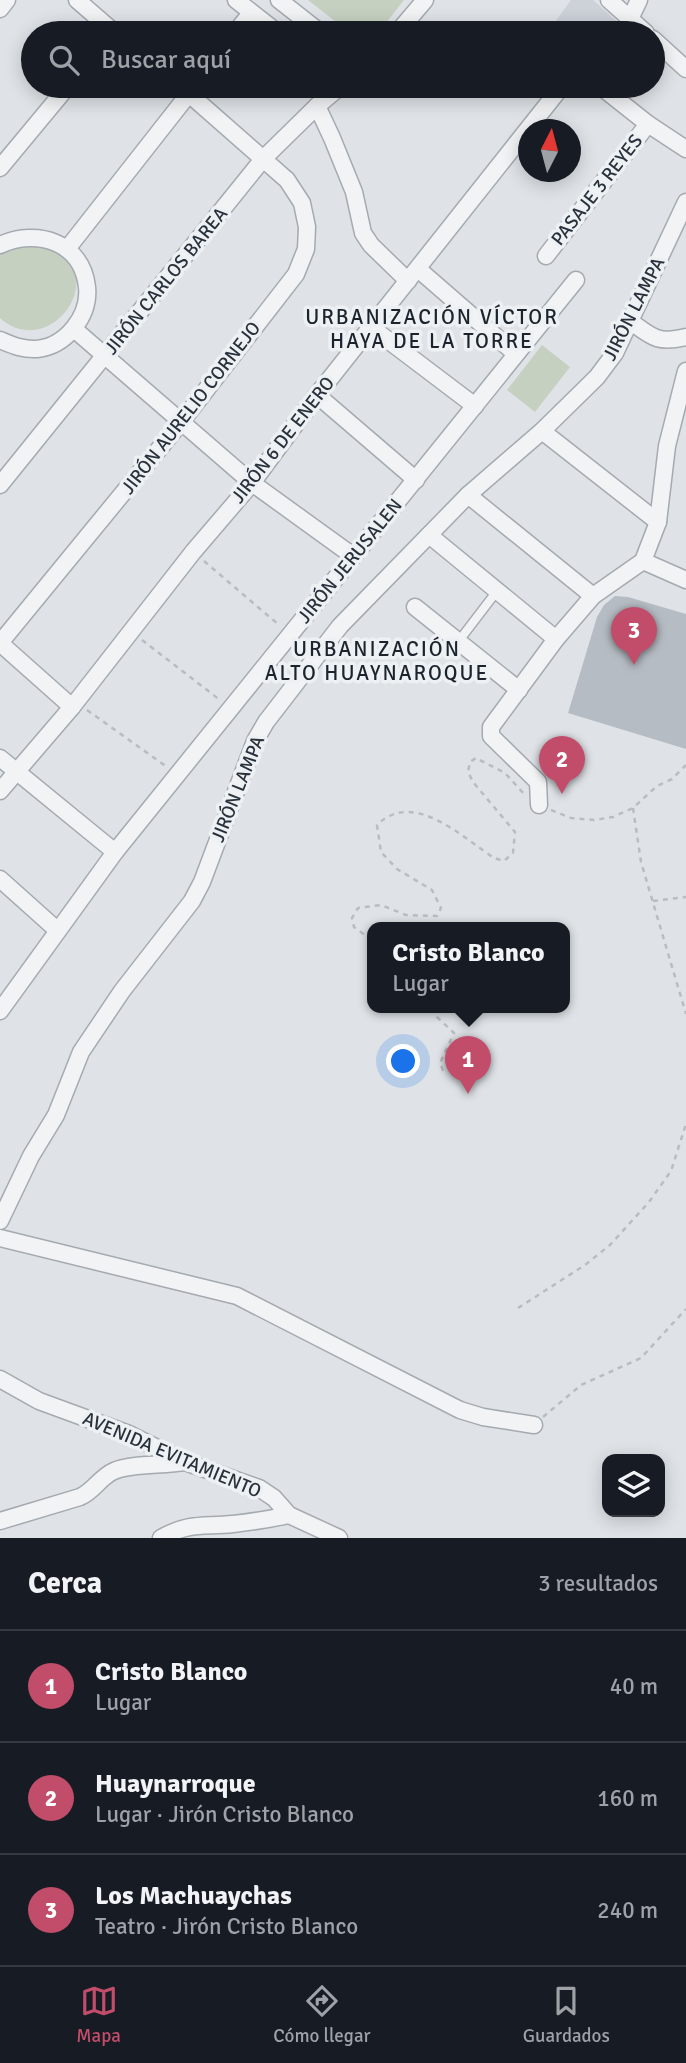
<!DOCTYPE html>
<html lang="es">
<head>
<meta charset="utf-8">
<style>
  :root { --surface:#171b24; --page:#20242c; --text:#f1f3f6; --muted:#9ea1a6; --line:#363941; --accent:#c24d6a }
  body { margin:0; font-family:Signika,sans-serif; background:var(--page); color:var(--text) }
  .controls { position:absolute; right:21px; bottom:21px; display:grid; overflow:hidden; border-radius:14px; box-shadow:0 4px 18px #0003 }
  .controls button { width:63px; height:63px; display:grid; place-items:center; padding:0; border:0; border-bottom:2px solid var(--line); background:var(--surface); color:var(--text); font:35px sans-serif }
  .compass { position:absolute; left:518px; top:119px; width:63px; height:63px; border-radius:50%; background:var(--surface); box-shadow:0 4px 18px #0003; rotate:6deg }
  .you { position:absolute; left:404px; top:1062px; width:24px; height:24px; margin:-18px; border:5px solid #fff; border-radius:50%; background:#1a73e8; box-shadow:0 0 0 10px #1a73e833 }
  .badge { display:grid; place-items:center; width:46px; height:46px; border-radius:50%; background:var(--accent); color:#fff; font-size:23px; font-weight:700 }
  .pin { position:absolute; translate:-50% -58px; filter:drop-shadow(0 2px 4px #0008) }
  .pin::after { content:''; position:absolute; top:37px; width:24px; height:21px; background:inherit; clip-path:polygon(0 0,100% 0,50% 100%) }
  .popup { position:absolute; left:367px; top:922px; width:203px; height:91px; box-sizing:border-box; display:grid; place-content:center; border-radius:14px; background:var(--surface); filter:drop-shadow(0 2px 5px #0005); font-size:23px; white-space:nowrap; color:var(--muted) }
  .popup b { font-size:26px; color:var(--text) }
  .popup::after { content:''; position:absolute; left:50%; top:100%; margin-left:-14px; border:14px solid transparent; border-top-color:var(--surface) }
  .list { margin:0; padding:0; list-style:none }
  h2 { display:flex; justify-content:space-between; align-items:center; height:91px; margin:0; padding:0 28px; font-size:30px }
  h2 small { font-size:23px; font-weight:400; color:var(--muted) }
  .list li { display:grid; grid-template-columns:46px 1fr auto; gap:21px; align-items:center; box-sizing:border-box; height:112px; padding:0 28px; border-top:2px solid var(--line) }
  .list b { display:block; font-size:26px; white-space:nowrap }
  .list p { margin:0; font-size:23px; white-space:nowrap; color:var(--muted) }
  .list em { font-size:23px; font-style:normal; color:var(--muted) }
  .icon { flex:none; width:38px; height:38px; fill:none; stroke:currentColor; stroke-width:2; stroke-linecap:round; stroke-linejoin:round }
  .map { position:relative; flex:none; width:686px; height:1538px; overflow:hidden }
  .search { position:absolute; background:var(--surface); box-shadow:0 4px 18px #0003; left:21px; right:21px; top:21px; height:77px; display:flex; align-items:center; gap:18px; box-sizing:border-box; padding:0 24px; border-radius:38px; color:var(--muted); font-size:26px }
  .sheet { height:427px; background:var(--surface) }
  nav { display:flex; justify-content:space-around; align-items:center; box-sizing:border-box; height:98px; border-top:2px solid var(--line); background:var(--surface); font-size:19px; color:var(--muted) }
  nav a { display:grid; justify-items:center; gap:4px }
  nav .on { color:var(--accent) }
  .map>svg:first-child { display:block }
  .built { fill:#cdd2d8 }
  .green { fill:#c6d0c0 }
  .building { fill:#b6bcc3 }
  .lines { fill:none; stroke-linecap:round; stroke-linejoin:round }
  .lane-casing { stroke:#a5aab0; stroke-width:11 }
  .street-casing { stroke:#a5aab0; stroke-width:19 }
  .path { stroke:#b9bdc1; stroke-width:2.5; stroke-dasharray:5 5; stroke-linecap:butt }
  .lane { stroke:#f1f3f5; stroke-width:8 }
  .street { stroke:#f1f3f5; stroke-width:16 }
  .labels { text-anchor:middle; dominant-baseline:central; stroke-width:7; stroke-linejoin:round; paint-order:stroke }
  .street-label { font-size:19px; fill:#29323c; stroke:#eef1f4 }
  .neighbourhood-label { font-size:21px; letter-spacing:2px; fill:#1b232d; stroke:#eef1f4 }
</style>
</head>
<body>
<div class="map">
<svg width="686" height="1538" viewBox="0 0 686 1538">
  <rect width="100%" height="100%" fill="#dfe3e7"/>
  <!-- built -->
  <polygon class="built" points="571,0 593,0 630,33 547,33"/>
  <!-- green -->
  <g class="green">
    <polygon points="308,0 404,0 378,33 350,33"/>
    <path d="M25 241C36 244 52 246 61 253 105 287 45 359 0 318V253Z"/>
    <polygon points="542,345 570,367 535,412 507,390"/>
  </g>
  <!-- building -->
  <polygon class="building" points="615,596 628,597 686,614 686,749 568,713 597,617 604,605"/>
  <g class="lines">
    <!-- lane casing -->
    <g class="lane-casing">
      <polyline id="lane" points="458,642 497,591"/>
    </g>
    <!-- street casing -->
    <g class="street-casing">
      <g id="street">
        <polyline points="77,0 115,33"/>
        <polyline points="236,0 278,33"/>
        <polyline points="279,0 321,33"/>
        <polyline points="609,0 646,33"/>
        <polyline points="0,9 7,0"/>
        <polyline points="630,19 639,0"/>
        <polyline points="235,33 251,13"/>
        <polyline points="397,33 425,0"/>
        <polyline points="653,39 686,69"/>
        <polyline points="600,86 648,124 686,149"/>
        <polyline points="317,106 332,138 354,192 363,233 371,245 408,281"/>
        <polyline points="0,168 68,86"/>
        <path d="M0 245C37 228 82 242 87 287 90 316 66 346 37 349 23 350 12 345 0 340"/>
        <polyline points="67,249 195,86"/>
        <polyline points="546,256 648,124"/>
        <polyline points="418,269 516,354"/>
        <path d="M630 321C652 337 657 344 686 337"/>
        <polyline points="372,328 475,406"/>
        <polyline points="74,329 252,483 353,556"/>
        <polyline points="317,395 416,480"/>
        <polyline points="542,431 658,522"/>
        <polyline points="0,485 263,159 317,106 341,86"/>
        <polyline points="468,495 593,596"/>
        <polyline points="429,535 556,639"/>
        <polyline points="643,561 686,580"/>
        <polyline points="415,607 519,690"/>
        <polyline points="72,707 0,643 182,421 296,274 306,249 307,227 302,203 287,180 180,86"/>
        <polyline points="0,758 115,852"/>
        <polyline points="0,791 72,707 193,552 252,483 317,395 562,86"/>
        <polyline points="539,805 538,782 491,736 491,727 556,639 593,596 643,561 658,522 667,446 686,371"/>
        <polyline points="0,879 57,930"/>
        <polyline points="0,1011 115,852 576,280"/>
        <polyline points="0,1221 31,1156 56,1115 81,1052 122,991 192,901 202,882 255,741 266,722 340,626 468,495 542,431 597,377 615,353 686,202"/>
        <polyline points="0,1238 237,1296 460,1410 483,1417 534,1425"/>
        <polyline points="0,1379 39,1401 129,1434 185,1462 259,1488 274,1498 289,1515 339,1538"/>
        <path d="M0 1521 80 1497C94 1491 100 1477 114 1471 132 1463 164 1466 185 1462"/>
        <path d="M161 1538C190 1522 202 1527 233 1524 251 1522 270 1519 289 1515"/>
      </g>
    </g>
    <!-- path -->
    <g class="path">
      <polyline points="204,561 279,625"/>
      <polyline points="142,640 220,700"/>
      <polyline points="87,710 167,767"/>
      <polyline points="633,808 641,862 686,1014"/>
      <polyline points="551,810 571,818 594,820 613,817 633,808 657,786 672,779 686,765"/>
      <polyline points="653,901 686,897"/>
      <path d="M372 940 354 927 352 918 358 908 381 905 406 915 437 916 441 908 432 890 397 869 381 852 377 825C413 789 462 837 494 858L504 861 513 853 515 832 473 782 468 772 470 762 476 758 505 773 525 795"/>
      <polyline points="432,1008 437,1017 454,1033 440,1063 444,1073"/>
      <polyline points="518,1308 585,1265 610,1245 649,1202 671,1171 686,1124"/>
      <polyline points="543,1417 581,1385 641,1358 686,1309"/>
    </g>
    <!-- lane -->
    <use href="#lane" class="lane"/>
    <!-- street -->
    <use href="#street" class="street"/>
  </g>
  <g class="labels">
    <!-- street labels -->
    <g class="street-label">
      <text transform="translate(597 190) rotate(-52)">PASAJE 3 REYES</text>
      <text transform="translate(166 281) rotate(-51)">JIRÓN CARLOS BAREA</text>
      <text transform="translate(634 309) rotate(-63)">JIRÓN LAMPA</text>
      <text transform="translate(191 408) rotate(-52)">JIRÓN AURELIO CORNEJO</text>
      <text transform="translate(283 440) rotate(-52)">JIRÓN 6 DE ENERO</text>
      <text transform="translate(350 561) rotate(-51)">JIRÓN JERUSALEN</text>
      <text transform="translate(238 789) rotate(-68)">JIRÓN LAMPA</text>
      <text transform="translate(172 1455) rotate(23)">AVENIDA EVITAMIENTO</text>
    </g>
    <!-- neighbourhood labels -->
    <g class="neighbourhood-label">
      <text x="432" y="317">URBANIZACIÓN VÍCTOR<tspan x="432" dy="24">HAYA DE LA TORRE</tspan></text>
      <text x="377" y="649">URBANIZACIÓN<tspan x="377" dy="24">ALTO HUAYNAROQUE</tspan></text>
    </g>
  </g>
</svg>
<div class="controls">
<button><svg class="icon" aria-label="layers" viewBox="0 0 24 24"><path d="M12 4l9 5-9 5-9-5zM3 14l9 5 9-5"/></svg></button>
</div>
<svg class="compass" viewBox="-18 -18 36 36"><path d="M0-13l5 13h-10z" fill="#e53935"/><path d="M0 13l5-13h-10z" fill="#9ea1a6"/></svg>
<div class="you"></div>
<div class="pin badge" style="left:468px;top:1094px">1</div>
<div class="popup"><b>Cristo Blanco</b>Lugar</div>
<div class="pin badge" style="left:562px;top:794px">2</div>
<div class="pin badge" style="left:634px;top:665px">3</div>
<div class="search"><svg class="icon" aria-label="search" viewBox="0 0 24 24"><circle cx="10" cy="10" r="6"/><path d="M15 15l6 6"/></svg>Buscar aquí</div>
</div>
<section class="sheet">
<h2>Cerca<small>3 resultados</small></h2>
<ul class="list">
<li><span class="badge">1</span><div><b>Cristo Blanco</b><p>Lugar</p></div><em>40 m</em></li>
<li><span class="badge">2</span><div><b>Huaynarroque</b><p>Lugar · Jirón Cristo Blanco</p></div><em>160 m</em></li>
<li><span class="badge">3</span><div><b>Los Machuaychas</b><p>Teatro · Jirón Cristo Blanco</p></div><em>240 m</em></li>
</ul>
</section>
<nav>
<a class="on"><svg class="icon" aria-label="map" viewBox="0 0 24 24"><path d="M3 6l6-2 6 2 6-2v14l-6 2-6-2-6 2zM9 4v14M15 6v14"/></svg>Mapa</a>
<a><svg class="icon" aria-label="directions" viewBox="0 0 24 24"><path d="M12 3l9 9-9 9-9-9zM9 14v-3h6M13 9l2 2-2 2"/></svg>Cómo llegar</a>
<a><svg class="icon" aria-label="saved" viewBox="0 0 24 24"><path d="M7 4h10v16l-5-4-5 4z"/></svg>Guardados</a>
</nav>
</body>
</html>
